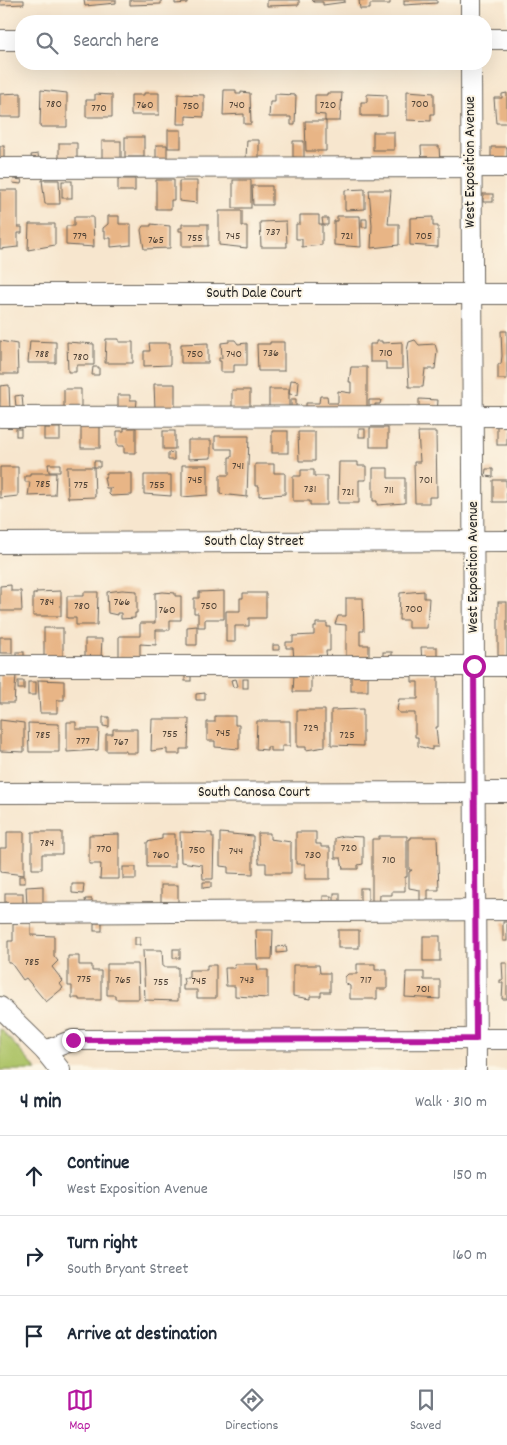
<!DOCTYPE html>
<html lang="en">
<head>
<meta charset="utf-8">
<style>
  :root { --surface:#fff; --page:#f2f2f3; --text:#1f2937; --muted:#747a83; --line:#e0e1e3; --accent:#b5179e }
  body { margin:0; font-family:Dekko,sans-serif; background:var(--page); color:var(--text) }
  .stop { position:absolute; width:15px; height:15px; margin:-11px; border:4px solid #b5179e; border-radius:50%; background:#fff }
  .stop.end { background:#b5179e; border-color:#fff; box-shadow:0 1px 5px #0008 }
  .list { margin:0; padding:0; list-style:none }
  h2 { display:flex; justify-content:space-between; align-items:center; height:65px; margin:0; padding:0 20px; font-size:21px }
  h2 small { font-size:16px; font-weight:400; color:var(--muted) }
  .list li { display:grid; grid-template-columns:32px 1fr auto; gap:15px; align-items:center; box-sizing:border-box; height:80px; padding:0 20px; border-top:1px solid var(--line) }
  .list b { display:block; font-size:19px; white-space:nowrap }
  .list p { margin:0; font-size:16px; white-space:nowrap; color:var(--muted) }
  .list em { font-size:16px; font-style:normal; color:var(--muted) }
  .icon { flex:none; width:28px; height:28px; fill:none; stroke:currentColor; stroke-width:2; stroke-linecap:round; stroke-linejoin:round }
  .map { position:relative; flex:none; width:507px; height:1070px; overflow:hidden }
  .search { position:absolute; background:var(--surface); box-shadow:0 5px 20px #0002; left:15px; right:15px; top:15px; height:55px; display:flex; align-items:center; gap:12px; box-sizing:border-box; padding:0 18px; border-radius:20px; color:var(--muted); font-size:19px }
  .sheet { height:305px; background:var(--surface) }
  nav { display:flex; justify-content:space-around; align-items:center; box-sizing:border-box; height:70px; border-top:1px solid var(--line); background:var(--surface); font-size:14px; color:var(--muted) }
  nav a { display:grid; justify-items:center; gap:2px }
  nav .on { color:var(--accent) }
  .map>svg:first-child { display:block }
  .green { fill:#afc56a; stroke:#667043 }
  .building { fill:#e8b586 }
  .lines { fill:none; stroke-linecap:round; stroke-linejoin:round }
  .minor-casing { stroke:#69635a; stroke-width:22 }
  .minor { stroke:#fff; stroke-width:20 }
  .route { stroke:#b5179e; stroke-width:6 }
  .labels { text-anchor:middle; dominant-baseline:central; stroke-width:4; stroke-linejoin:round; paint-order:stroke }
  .number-label { font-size:12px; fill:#4f4236 }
  .street-label { font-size:15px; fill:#1c1c1c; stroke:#fcf5e5 }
</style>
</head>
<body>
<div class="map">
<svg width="507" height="1070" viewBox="0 0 507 1070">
  <rect width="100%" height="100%" fill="#fcf5e5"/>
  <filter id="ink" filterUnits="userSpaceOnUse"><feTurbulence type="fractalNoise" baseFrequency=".02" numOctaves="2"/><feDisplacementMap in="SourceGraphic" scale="10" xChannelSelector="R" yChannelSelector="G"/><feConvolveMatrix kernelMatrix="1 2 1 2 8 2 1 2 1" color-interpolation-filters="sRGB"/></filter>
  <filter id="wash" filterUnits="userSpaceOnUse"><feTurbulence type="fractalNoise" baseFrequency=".0096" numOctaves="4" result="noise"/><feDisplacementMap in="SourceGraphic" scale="20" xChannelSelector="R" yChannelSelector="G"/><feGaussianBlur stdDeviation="1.12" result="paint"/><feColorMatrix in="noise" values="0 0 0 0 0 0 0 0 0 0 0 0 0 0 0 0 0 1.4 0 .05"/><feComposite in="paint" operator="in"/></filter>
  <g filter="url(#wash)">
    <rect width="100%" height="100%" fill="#f7e6ce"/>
    <!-- green -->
    <polygon class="green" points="0,1028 37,1070 0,1070"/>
    <g id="blocks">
      <!-- building -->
      <g class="building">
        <polygon points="0,0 24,0 24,4 2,5 0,5"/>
        <polygon points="84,0 116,0 116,3 85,6"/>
        <polygon points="130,0 161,0 161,4 130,5"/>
        <polygon points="175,0 187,0 187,3 175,4"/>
        <polygon points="267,0 299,0 299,5 267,6"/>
        <polygon points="312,0 345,0 345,2 323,5 323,2 314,2"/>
        <polygon points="359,0 390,0 390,4 370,4 370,9 360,9"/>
        <polygon points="404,0 437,0 437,3 404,5"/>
        <polygon points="41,90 67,93 67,127 40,127"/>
        <polygon points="224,90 236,90 236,94 241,94 241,92 250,93 251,124 244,124 244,114 223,115"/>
        <polygon points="407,91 434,93 434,114 431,114 431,121 407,120"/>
        <polygon points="21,93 21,117 0,117 0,94"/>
        <polygon points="144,93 159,93 159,115 131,115 131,95 144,95"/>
        <polygon points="327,93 342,93 340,121 325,121 325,115 315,114 315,95 327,95"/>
        <polygon points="507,93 507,123 496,123 494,98 502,98 502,94"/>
        <polygon points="95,94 112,95 112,117 86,117 86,100 95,100"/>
        <polygon points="178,94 204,95 204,117 186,116 186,124 177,124"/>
        <polygon points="275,94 296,95 295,125 291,125 291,117 269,117 270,102 275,102"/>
        <polygon points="367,94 387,95 387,116 361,116 361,102 367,102"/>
        <polygon points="305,121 326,121 326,151 306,151"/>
        <rect x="168" y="130" width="13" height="18"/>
        <rect x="373" y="132" width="21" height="18"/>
        <rect x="125" y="137" width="19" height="20"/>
        <polygon points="247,140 259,140 259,158 246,158"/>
        <rect x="102" y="141" width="19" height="19"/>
        <polygon points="293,141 304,141 304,158 293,157"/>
        <polygon points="59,143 77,143 77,161 59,158"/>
        <polygon points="156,145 167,145 167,162 156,163"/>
        <rect x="0" y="146" width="4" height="18"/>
        <polygon points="421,146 439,146 440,163 422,163"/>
        <polygon points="491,147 507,147 507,164 491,163"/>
        <polygon points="38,154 39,161 32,162 31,155"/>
        <polygon points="14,179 22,180 21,184 13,183"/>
        <rect x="118" y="179" width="17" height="12"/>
        <polygon points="42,180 59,180 60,204 45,204"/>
        <polygon points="156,180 174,180 174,200 171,200 171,209 156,209"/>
        <rect x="233" y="180" width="18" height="28"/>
        <rect x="62" y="181" width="10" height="17"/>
        <polygon points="179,181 197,181 197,203 179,201"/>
        <polygon points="252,186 272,186 272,205 253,205"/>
        <polygon points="365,189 365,209 345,210 345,190"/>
        <polygon points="0,190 18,190 18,227 22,227 22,233 18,233 18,247 0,249"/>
        <polygon points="369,190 391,190 388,224 399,224 399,245 371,248 372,225"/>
        <rect x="483" y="194" width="10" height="8"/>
        <polygon points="219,211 242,211 242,226 247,226 247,248 219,245"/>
        <polygon points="300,215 319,215 319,224 322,224 322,245 302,247 302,239 296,239 296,224 300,224"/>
        <polygon points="108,216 119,216 119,224 131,224 131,245 111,247 111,238 105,238 105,232 103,232 103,228 108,224"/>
        <polygon points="337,216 360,216 361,247 334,245 334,221 337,221"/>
        <polygon points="74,217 93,217 94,247 66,245 66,226 74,226"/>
        <polygon points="433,217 433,226 438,226 438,247 410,245 410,218"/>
        <polygon points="322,218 328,218 328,225 323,225"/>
        <rect x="362" y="219" width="5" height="8"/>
        <polygon points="286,221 287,247 261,247 260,222"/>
        <polygon points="29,224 55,224 55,245 28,250"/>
        <polygon points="151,224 170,226 170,248 144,249 141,230 143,226 151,226"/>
        <polygon points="182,224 208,224 208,246 182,246 182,231 179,231 179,228 182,228"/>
        <polygon points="501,331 507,331 507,379 498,379 498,364 501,364 502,356"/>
        <polygon points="106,339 119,339 119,342 133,342 133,363 105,363"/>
        <polygon points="229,340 235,340 238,344 247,343 247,365 234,365 234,372 221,372 221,361 219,361 219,358 222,358 221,343 229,342"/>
        <polygon points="415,340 419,345 435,344 437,351 435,369 425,369 423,387 409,387 407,350 409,342"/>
        <polygon points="0,341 17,344 18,374 0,374"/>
        <polygon points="30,341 56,342 56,363 28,363"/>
        <polygon points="376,341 382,341 382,343 402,342 402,369 386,369 386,362 370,362 370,344 376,344"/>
        <polygon points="67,342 94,344 94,365 78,365 76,366 76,372 68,372"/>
        <polygon points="270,342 284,342 284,371 258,371 257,344 270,344"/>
        <polygon points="149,343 170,343 170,365 144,366 144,351 150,351"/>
        <polygon points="208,343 208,363 181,363 181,344"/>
        <polygon points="93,367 99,367 99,375 92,375"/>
        <polygon points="351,367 367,367 367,412 306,413 306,403 319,403 320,396 327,396 328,403 338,403 338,391 351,393 351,382 349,382"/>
        <polygon points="291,380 299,381 298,395 289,394"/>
        <polygon points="154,384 175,384 175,410 155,410"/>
        <polygon points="9,385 10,412 0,413 0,386"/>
        <polygon points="64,389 81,389 81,410 64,409"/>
        <rect x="269" y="389" width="20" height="20"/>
        <rect x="232" y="390" width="18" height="19"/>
        <polygon points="22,395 23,407 16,407 15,396"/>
        <polygon points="118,395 130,395 130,400 137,400 136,412 118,411"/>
        <polygon points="291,399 296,399 296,410 291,411"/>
        <polygon points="419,399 438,400 437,414 419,413"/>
        <polygon points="369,400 381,400 380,404 375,404 375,409 369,409"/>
        <rect x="81" y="426" width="19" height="22"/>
        <rect x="497" y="426" width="10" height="19"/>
        <rect x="44" y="428" width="16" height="12"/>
        <polygon points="124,428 136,428 136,453 124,453 124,446 117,446 117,431 124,431"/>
        <rect x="370" y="428" width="18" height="19"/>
        <rect x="16" y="429" width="5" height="7"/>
        <rect x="359" y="429" width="6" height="8"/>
        <rect x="163" y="431" width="12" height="18"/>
        <rect x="272" y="431" width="16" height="22"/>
        <polygon points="298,432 315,432 315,461 299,461"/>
        <polygon points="418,432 436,432 437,497 429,497 429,503 415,503 414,462 420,462"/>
        <polygon points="215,436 249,436 247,497 220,494 220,475 229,475 229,457 232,457 232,449 215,449"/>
        <polygon points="188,440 211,440 211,458 188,459"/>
        <polygon points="174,452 174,460 168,460 168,453"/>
        <polygon points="94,461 100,461 100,467 94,467 95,497 68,498 67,467 94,467"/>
        <polygon points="339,462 358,462 358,466 366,466 366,480 359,480 359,503 338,503"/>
        <polygon points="48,464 60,464 60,472 49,472"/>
        <polygon points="255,464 274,464 274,473 285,473 285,494 259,496 259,486 255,486"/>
        <polygon points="182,465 208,465 208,495 182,497"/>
        <polygon points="0,467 18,467 18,496 0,498"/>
        <polygon points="373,468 388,468 388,478 405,478 405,503 377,505 377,501 373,501"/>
        <polygon points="486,469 493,469 493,477 485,476"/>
        <polygon points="301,470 314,470 314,476 327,476 327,505 310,505 310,501 293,501 293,476 301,476"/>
        <polygon points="30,473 56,473 55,495 28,496 30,482 25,482 25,476 30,476"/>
        <polygon points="106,473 132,473 132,495 111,496 109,494 109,489 112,488 106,488 104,477 106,477"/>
        <polygon points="144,475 171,475 171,496 144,494"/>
        <polygon points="493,480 506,480 507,502 493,502"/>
        <polygon points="11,585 11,591 21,591 22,611 0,611 0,586"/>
        <polygon points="122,590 137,591 137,613 135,613 135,618 121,619 121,613 117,613 117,615 108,613 107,592"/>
        <polygon points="61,591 61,616 33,616 33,594 36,594 36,592"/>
        <polygon points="224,591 224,619 205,619 205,627 198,627 198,613 194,613 194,598 199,598 199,592"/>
        <polygon points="424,591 424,598 429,598 427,628 408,628 408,620 399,620 400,593"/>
        <polygon points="84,592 98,592 97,625 76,625 76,618 67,618 67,596 84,596"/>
        <polygon points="163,592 175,593 175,596 181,596 181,620 170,620 170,630 156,630 156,645 140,644 140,658 119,658 119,636 140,636 140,623 155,623 155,593"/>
        <polygon points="243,593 266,593 266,618 249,618 249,626 235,626 235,642 226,642 226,611 240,611 240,598 243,598"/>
        <polygon points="346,598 363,598 364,631 360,631 360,645 369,645 369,662 346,662 346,625 335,624 338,616 346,616"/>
        <rect x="498" y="602" width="9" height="59"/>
        <polygon points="316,623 327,623 327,627 330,627 330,651 326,651 327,659 294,660 293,648 286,648 286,642 293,642 293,636 314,635 314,627 316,627"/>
        <polygon points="197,626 197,645 187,645 187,627"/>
        <rect x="44" y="628" width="19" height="31"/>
        <rect x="0" y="637" width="12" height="16"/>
        <polygon points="85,639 102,639 101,658 85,658"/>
        <rect x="273" y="645" width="6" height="5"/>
        <polygon points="421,647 437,647 437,661 422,662"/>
        <rect x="16" y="652" width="8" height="6"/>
        <rect x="383" y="652" width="9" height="10"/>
        <polygon points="294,674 311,674 311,692 293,692"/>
        <rect x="351" y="674" width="17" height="17"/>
        <polygon points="412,674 438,674 438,727 436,727 438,747 432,747 432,750 418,746 418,737 415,737 415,713 399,713 397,710 399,699 418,699 418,682 412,682"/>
        <polygon points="0,675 16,675 14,703 0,703"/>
        <rect x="185" y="676" width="6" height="5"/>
        <polygon points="236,679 238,686 233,687 231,680"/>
        <rect x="243" y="679" width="5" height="9"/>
        <polygon points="38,680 64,681 64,700 57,700 57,713 40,713"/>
        <rect x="18" y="681" width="6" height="8"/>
        <rect x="28" y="682" width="8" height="13"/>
        <polygon points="205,693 205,700 196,700 196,694"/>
        <polygon points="363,709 363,746 331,745 331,710"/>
        <polygon points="297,710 325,710 325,747 306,750 306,747 297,747"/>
        <polygon points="215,716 235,716 235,725 239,725 239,749 215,747 215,741 207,741 207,722 215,722"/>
        <polygon points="103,717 109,717 109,727 103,726"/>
        <polygon points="152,719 189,719 188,749 180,749 180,754 167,754 167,749 151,751"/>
        <polygon points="0,720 24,723 24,752 0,751"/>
        <polygon points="257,721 290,721 290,746 282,746 282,751 270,751 270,747 267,747 267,750 256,749"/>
        <polygon points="67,722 76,722 76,729 99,729 98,750 67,752"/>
        <polygon points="28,723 59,724 59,752 29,752"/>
        <polygon points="113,729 137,729 137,753 126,753 126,751 106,751 106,734 113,734"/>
        <polygon points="7,832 24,832 24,875 0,872 0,848 7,848"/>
        <polygon points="32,832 62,832 62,854 42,854 42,869 32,869"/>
        <polygon points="180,832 212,833 212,837 214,837 213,879 203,879 202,865 181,862"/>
        <polygon points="296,832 316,832 316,844 321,844 321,847 330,847 330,879 305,879 305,864 296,864"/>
        <polygon points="220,833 253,836 253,874 228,873 228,867 220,866"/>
        <polygon points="258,833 270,833 270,839 291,842 291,873 266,873 266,863 259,863"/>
        <polygon points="119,834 119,879 100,879 101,864 89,864 89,835"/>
        <polygon points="162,834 175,834 175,867 147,867 147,842 162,839"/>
        <polygon points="344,836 363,837 363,864 358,865 358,869 343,869 341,858 335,858 335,838"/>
        <polygon points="379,836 407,836 407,877 405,877 405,891 392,891 392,895 380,895 379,909 372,909 372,839 379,839"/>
        <polygon points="411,837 437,837 439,890 428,890 428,901 420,901 420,890 409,888 409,872 412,870 409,870 409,839 411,839"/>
        <rect x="123" y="867" width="13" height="12"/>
        <rect x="19" y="876" width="6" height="7"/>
        <polygon points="203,882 211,882 211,887 203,888"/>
        <polygon points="72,884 84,884 83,894 72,893"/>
        <rect x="161" y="885" width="17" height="17"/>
        <polygon points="43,886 43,905 27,906 26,887"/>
        <rect x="360" y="888" width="8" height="22"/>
        <rect x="5" y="893" width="18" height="17"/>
        <rect x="334" y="893" width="6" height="9"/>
        <rect x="323" y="896" width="8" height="12"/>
        <polygon points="85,899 92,899 92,905 86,905"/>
        <rect x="503" y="922" width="4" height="19"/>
        <polygon points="13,923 31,923 31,935 54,936 54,956 58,961 52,967 63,981 60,984 63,988 46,1002 26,978 23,980 11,963 8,963 8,941 13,941"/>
        <rect x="94" y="923" width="8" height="8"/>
        <polygon points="256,930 273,930 272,959 257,959"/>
        <rect x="338" y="930" width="21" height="18"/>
        <rect x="423" y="936" width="17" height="25"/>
        <rect x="135" y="937" width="5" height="8"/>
        <polygon points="286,946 287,952 277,953 277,947"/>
        <rect x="173" y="949" width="7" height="9"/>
        <polygon points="143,950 162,950 163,967 178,967 178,1001 145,1000"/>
        <polygon points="68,956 79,956 79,965 92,965 92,971 101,971 101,1000 79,1000 79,998 72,998 72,986 68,986"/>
        <polygon points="502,963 507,963 507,999 502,999 503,983 500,983 500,980 503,980"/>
        <polygon points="107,964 138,964 139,999 115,999 115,995 107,995"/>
        <polygon points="234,964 257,964 258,970 268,970 268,998 235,996 235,986 226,986 225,968 235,968"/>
        <polygon points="357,964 375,964 375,970 387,970 387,989 377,989 377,999 350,999 350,986 345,983 345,977 348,974 357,974"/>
        <polygon points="207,965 216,965 216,998 197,998 197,990 183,990 183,985 185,985 183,978 189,978 189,970 207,970"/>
        <polygon points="293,965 319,965 320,973 330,973 330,992 321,992 321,996 310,996 310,999 293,996"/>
        <polygon points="406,972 424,972 424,980 440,980 440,999 405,997"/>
      </g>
    </g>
  </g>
  <g filter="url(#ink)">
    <use href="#blocks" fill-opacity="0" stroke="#69635a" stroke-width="1"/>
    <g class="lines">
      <!-- minor casing -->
      <g class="minor-casing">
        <g id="minor">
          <polyline points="471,0 471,21"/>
          <polyline points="486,39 507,39"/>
          <polyline points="0,40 21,40"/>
          <polyline points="471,64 476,1070"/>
          <polyline points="0,168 507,167"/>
          <polyline points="0,294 507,294"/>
          <polyline points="0,417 507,416"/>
          <polyline points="0,543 507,541"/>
          <polyline points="0,666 507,666"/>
          <polyline points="0,793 507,792"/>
          <polyline points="0,913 507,910"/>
          <polyline points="0,1007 45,1051 60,1070"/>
          <polyline points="45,1051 73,1040 507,1039"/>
        </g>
      </g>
      <!-- minor -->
      <use href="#minor" class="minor"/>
    </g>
  </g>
  <g class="lines" filter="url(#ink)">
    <!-- route -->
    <polyline class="route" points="73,1040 476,1039 474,666"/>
  </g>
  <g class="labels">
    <!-- number labels -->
    <g class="number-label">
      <text x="54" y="104">780</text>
      <text x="420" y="104">700</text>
      <text x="145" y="105">760</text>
      <text x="237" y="105">740</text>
      <text x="328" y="105">720</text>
      <text x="191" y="106">750</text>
      <text x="99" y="108">770</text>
      <text x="273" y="232">737</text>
      <text x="80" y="236">779</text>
      <text x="233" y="236">745</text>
      <text x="347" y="236">721</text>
      <text x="424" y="236">705</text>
      <text x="195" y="238">755</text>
      <text x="156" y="240">765</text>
      <text x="271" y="353">736</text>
      <text x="386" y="353">710</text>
      <text x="42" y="354">788</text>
      <text x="195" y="354">750</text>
      <text x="234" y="354">740</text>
      <text x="81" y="357">780</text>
      <text x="238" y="466">741</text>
      <text x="195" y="480">745</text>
      <text x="426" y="480">701</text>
      <text x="43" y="484">785</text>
      <text x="81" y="485">775</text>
      <text x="157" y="485">755</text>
      <text x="310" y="489">731</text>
      <text x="389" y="490">711</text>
      <text x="348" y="492">721</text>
      <text x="47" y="602">784</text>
      <text x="122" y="602">766</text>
      <text x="82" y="606">780</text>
      <text x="209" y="606">750</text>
      <text x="414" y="609">700</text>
      <text x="167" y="610">760</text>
      <text x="311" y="728">729</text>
      <text x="223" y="733">745</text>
      <text x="170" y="734">755</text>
      <text x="43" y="735">785</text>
      <text x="347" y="735">725</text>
      <text x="83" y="741">777</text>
      <text x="121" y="742">767</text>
      <text x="47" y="843">784</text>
      <text x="349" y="848">720</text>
      <text x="104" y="849">770</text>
      <text x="197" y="850">750</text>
      <text x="236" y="851">744</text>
      <text x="161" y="855">760</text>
      <text x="313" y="855">730</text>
      <text x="389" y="860">710</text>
      <text x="32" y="962">785</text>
      <text x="84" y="979">775</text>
      <text x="123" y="980">765</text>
      <text x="247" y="980">743</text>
      <text x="366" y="980">717</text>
      <text x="199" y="981">745</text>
      <text x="161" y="982">755</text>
      <text x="423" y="989">701</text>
    </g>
    <!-- street labels -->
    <g class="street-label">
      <text transform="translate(471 162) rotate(-90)">West Exposition Avenue</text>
      <text x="254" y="294">South Dale Court</text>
      <text x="254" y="542">South Clay Street</text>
      <text transform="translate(474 567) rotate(-90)">West Exposition Avenue</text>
      <text x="254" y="793">South Canosa Court</text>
    </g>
  </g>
</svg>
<div class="stop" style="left:474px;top:666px"></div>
<div class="stop end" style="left:73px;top:1040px"></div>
<div class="search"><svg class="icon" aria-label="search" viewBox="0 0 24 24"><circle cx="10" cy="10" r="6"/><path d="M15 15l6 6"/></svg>Search here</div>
</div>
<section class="sheet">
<h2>4 min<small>Walk · 310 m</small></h2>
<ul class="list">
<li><svg class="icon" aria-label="ahead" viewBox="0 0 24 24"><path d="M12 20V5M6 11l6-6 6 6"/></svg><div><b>Continue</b><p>West Exposition Avenue</p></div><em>150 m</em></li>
<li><svg class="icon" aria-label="right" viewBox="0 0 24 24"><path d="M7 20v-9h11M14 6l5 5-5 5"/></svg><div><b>Turn right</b><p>South Bryant Street</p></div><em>160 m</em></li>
<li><svg class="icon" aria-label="arrive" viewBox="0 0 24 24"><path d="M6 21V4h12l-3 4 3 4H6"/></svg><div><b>Arrive at destination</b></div></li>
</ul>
</section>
<nav>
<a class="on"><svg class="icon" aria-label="map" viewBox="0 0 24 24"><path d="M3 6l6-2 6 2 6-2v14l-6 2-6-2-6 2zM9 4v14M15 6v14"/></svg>Map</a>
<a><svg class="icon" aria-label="directions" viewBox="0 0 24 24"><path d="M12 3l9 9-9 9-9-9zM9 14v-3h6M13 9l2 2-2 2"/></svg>Directions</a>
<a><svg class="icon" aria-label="saved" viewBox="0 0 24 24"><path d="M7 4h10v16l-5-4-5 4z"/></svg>Saved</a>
</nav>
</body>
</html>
